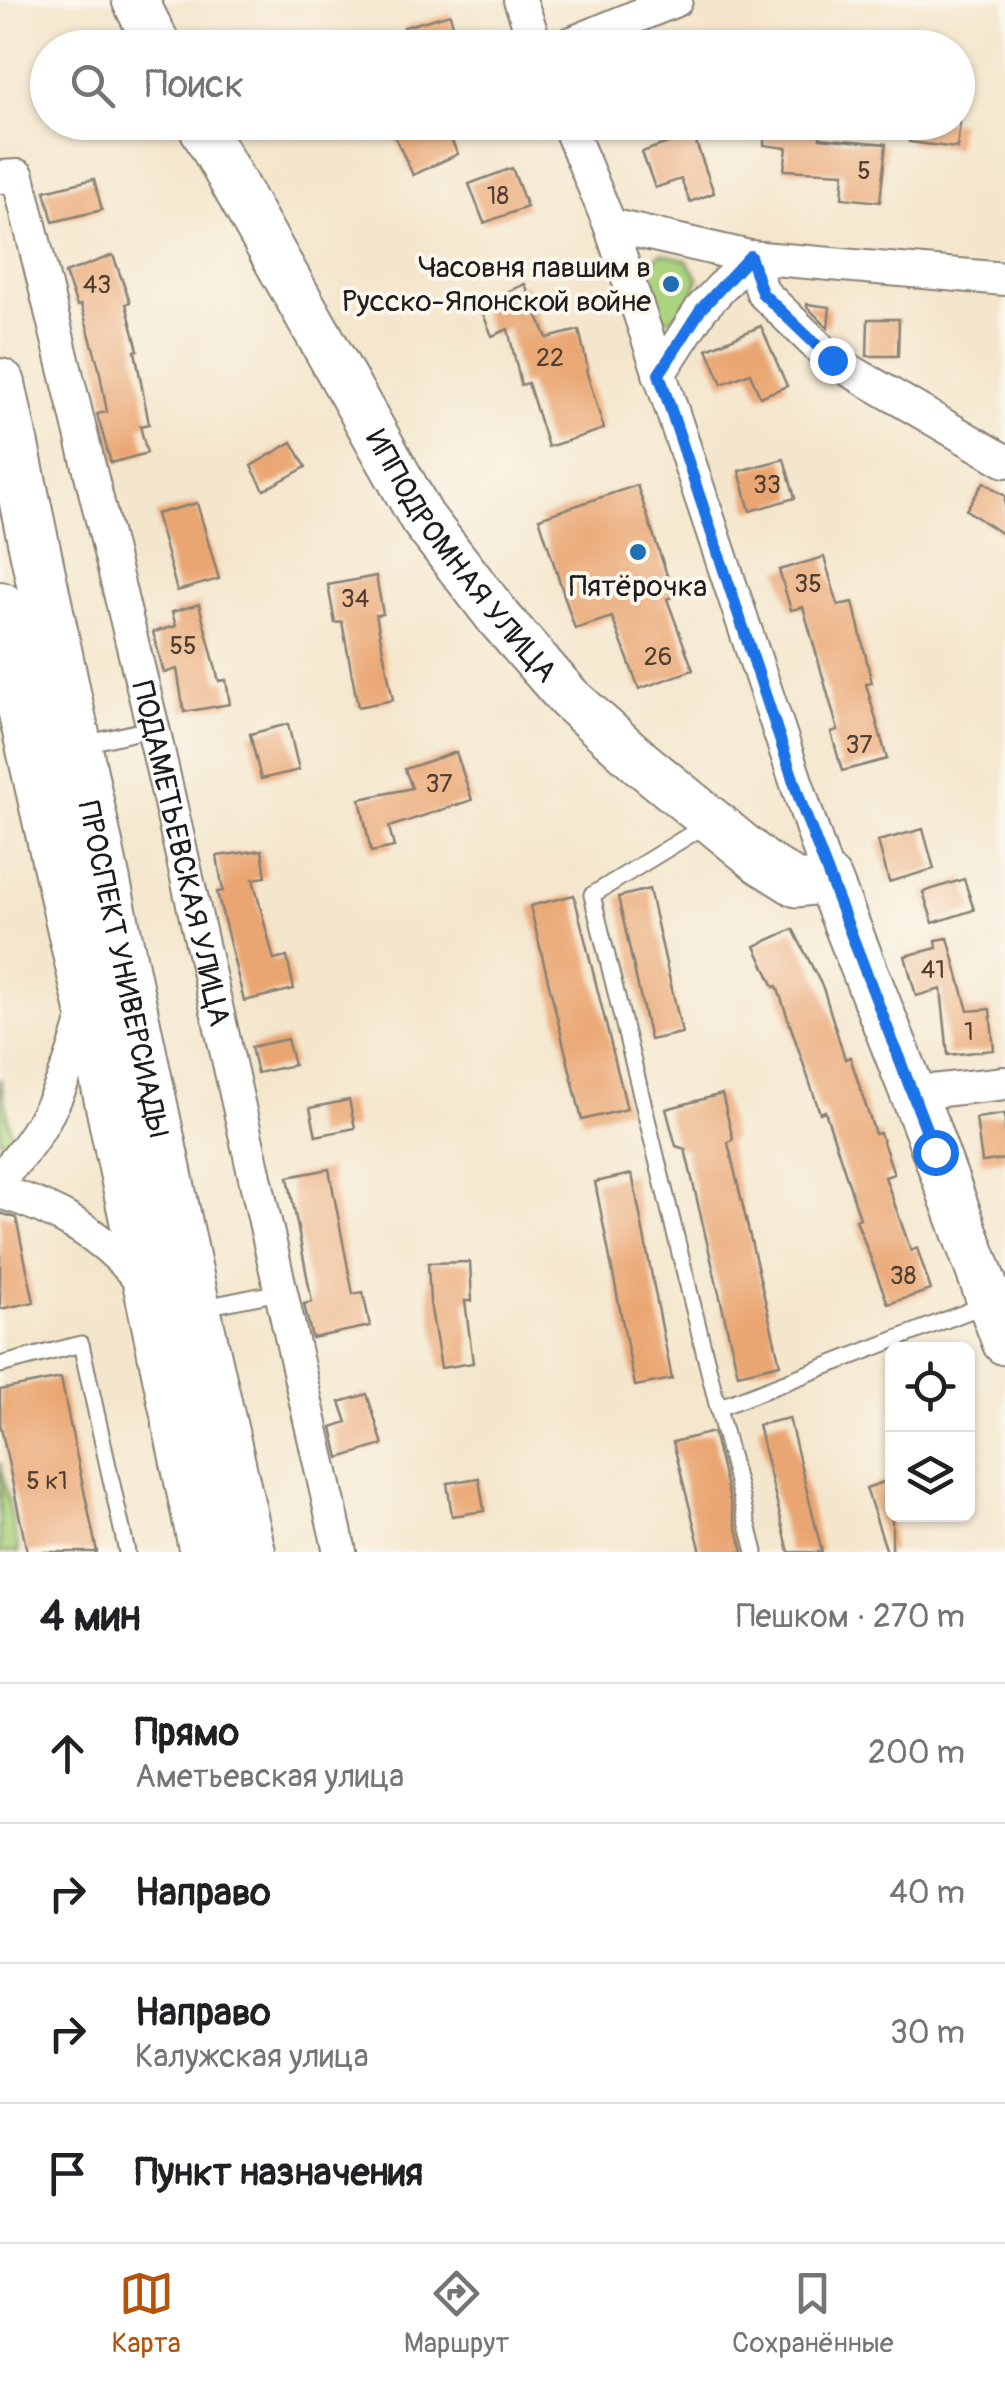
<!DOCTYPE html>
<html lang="ru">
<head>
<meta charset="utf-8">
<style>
  :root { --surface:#fff; --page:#f2f2f2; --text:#202124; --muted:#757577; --line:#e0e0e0; --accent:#b45309 }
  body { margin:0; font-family:Pangolin,sans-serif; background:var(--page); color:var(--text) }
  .controls { position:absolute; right:30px; bottom:30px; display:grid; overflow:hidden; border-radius:15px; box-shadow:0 2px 8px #0004 }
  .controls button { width:90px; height:90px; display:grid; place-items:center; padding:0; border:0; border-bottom:2px solid var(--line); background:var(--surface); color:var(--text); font:50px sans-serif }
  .stop { position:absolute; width:30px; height:30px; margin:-22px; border:8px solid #1a73e8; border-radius:50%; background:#fff }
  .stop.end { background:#1a73e8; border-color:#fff; box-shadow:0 2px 10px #0008 }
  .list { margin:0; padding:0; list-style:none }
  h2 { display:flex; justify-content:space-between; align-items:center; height:130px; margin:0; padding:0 40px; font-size:42px }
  h2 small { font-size:32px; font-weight:400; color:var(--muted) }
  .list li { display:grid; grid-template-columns:65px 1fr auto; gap:30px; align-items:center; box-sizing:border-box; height:140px; padding:0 40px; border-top:2px solid var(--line) }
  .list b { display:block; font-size:38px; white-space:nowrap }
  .list p { margin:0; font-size:32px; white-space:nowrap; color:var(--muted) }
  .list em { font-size:32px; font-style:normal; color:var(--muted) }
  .icon { flex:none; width:55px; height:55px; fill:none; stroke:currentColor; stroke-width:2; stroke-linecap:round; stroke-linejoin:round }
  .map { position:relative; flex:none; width:1005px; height:1552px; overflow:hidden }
  .search { position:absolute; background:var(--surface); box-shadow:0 2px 8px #0004; left:30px; right:30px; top:30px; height:110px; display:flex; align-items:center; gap:25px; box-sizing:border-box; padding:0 35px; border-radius:55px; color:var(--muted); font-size:38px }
  .sheet { height:690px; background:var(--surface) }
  nav { display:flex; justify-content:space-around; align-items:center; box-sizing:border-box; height:140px; border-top:2px solid var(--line); background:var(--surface); font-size:28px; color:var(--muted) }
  nav a { display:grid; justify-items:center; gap:5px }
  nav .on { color:var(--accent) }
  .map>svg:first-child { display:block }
  .green { fill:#acd47f; stroke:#64784e; stroke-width:2.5 }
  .building { fill:#eaa672 }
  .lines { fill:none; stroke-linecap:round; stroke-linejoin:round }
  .lane-casing { stroke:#888174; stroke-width:19 }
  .street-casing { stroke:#888174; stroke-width:36 }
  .secondary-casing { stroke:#888174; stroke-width:49 }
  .primary-casing { stroke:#888174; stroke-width:54 }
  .lane { stroke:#fff; stroke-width:15 }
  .street { stroke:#fff; stroke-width:32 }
  .secondary { stroke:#fff; stroke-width:45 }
  .primary { stroke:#fff; stroke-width:50 }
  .route { stroke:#1a73e8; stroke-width:12 }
  .poi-dot { fill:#1f6fb2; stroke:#fbf7ec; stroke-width:4 }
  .labels { text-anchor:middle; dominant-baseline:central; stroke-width:8; stroke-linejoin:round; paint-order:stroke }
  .number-label { font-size:25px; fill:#503e32 }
  .poi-label { font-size:30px; fill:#1c1c1c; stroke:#fbf7ec; text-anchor:end }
  .street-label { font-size:30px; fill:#1c1c1c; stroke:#fbf7ec }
</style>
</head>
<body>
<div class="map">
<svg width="1005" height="1552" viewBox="0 0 1005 1552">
  <rect width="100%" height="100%" fill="#fbf7ec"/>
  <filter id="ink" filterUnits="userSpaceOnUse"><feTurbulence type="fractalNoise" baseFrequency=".01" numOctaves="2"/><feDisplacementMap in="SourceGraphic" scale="20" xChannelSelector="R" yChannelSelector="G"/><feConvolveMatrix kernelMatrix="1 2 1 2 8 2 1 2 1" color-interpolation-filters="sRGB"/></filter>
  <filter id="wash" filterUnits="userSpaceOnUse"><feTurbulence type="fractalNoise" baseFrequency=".0048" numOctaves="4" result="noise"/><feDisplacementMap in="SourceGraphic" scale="40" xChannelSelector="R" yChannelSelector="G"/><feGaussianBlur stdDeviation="2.25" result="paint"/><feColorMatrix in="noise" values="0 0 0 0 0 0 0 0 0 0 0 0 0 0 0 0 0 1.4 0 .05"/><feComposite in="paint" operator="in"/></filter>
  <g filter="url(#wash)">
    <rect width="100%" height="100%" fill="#f4e6cc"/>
    <!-- green -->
    <g class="green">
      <path d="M662 253 687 260 698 278C693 302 680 325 652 319L639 281 645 266Z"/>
      <polygon points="0,1078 12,1138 0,1141"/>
      <polygon points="0,1462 19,1552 0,1552"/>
    </g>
    <g id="blocks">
      <!-- building -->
      <g class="building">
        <polygon points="450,14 459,48 410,48 404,27"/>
        <polygon points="388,122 442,122 458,154 413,175"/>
        <polygon points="765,122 821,122 820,138 886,144 880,202 842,198 844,173 784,170 787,148 764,145"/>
        <polygon points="911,122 960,122 957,148 909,142"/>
        <polygon points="693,134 714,193 690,202 681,179 655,188 642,152"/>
        <polygon points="512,168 527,207 484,223 469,184"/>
        <polygon points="94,179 102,210 53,222 45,191"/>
        <polygon points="113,255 130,302 126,304 138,350 135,351 149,424 140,426 147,453 111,463 97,414 107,412 99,368 81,305 77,306 65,273"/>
        <polygon points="525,284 547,338 579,330 588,369 586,370 604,429 548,447 528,383 521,385 508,329 492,336 479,304"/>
        <polygon points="807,304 830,307 828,328 807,307"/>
        <polygon points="868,319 899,319 898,356 867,356"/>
        <polygon points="761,326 787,386 760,397 750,373 722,384 707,349"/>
        <polygon points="292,442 306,467 264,490 251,466"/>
        <polygon points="784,459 795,498 750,511 739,471"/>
        <polygon points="984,482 1005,496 1005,536 966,510"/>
        <polygon points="637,485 674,596 667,599 693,670 639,689 612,617 575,629 539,518"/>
        <polygon points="197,503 219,579 177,591 156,514"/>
        <polygon points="824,557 838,605 853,602 872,683 866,684 887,759 842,771 831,732 838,730 803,607 791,610 779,570"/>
        <polygon points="376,576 383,614 376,615 393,700 358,707 342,622 335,623 328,585"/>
        <polygon points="199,604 219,681 226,680 230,704 184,712 177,669 164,673 153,632 176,626 172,612"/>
        <polygon points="288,724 299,770 261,779 250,734"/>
        <polygon points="456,752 472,800 389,827 394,847 371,852 360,799 412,788 405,769"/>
        <polygon points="923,829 934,869 889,882 878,841"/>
        <polygon points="262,850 266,877 253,879 274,960 287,957 294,989 244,1001 217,892 223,891 217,856"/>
        <polygon points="964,879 974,910 933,923 923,892"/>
        <polygon points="649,889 682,1033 650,1040 618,897"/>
        <polygon points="574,895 627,1109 582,1120 530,906"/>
        <polygon points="793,929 823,988 845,1059 850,1057 875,1134 880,1133 894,1174 885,1177 911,1251 917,1248 931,1290 888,1304 856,1220 860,1218 825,1111 820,1113 777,986 774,987 755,946"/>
        <polygon points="948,938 968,1011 990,1009 994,1050 948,1055 941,989 916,996 905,956 937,948 936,940"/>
        <polygon points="287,1039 294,1065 257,1073 251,1047"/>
        <polygon points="722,1094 733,1139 728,1143 780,1364 738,1374 685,1149 676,1146 666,1109"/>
        <polygon points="349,1100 355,1128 316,1136 310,1108"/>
        <polygon points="1005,1114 1005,1159 982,1162 976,1118"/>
        <polygon points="329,1169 353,1294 363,1292 370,1326 312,1338 304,1304 312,1302 288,1177"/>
        <polygon points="632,1174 672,1379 635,1386 595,1182"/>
        <polygon points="0,1213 16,1218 34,1302 0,1309"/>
        <polygon points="470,1262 472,1301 465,1301 473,1363 441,1368 430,1303 428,1263"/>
        <polygon points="61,1378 70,1424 97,1552 27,1552 0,1423 0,1390"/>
        <polygon points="367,1394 383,1445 339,1458 332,1427 347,1422 340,1402"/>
        <polygon points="789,1418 822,1552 789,1552 758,1425"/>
        <polygon points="713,1432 735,1521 743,1552 701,1552 673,1442"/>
        <polygon points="479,1478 484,1511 452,1516 447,1483"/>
        <polygon points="892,1479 892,1552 887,1552 866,1488"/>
      </g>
    </g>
  </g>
  <g filter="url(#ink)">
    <use href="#blocks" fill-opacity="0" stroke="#888174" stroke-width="2.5"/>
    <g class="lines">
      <!-- lane casing -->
      <g class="lane-casing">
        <g id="lane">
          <polyline points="81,745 153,728"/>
          <polyline points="709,823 592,895 718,1408"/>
          <polyline points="200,1308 279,1292"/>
          <polyline points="0,1365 81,1344 127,1552"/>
          <polyline points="755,1552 718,1408 987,1304"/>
        </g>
      </g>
      <!-- street casing -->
      <g class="street-casing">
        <g id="street">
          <polyline points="520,0 537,48"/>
          <polyline points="560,48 676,0"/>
          <polyline points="567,122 610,225 829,880"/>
          <path id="s1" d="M0 177 18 176 153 728 340 1552"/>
          <polyline points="610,225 750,257 1005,279"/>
          <polyline points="659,374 701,309 750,257 763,293 832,360 1005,461"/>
          <polyline points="914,1093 1005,1083"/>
          <path d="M0 1177C47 1132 70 1071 86 1010"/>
          <path d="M0 1192C56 1208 109 1238 144 1286"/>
        </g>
      </g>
      <!-- secondary casing -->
      <g class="secondary-casing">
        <g id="secondary">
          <polyline points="135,0 159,48"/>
          <path id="s2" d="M199 122 422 518 499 618 569 698 641 763 762 862 797 884 829 880 927 1129 1005 1342"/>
        </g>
      </g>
      <!-- primary casing -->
      <g class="primary-casing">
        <g id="primary">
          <path id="s3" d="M0 384 195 1309 250 1552"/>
          <polyline points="0,607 89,1001 205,1552"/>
        </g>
      </g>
      <!-- lane -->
      <use href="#lane" class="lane"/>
      <!-- street -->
      <use href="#street" class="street"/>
      <!-- secondary -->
      <use href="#secondary" class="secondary"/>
      <!-- primary -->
      <use href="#primary" class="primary"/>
    </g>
  </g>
  <g class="lines" filter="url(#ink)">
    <!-- route -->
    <polyline class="route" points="832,360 762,293 750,256 701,309 659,374 802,806 935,1152"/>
  </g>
  <!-- markers -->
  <g class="poi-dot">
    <circle cx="671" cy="284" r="10"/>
    <circle cx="638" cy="552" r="10"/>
  </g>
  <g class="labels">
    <!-- number labels -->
    <g class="number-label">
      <text x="864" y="171">5</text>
      <text x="498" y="196">18</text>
      <text x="97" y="285">43</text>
      <text x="550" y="358">22</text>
      <text x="767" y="485">33</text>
      <text x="808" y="584">35</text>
      <text x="355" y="599">34</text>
      <text x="183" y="646">55</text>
      <text x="658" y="657">26</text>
      <text x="859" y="745">37</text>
      <text x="439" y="784">37</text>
      <text x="933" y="970">41</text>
      <text x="969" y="1032">1</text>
      <text x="903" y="1276">38</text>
      <text x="47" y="1481">5 к1</text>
    </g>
    <!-- poi labels -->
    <g class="poi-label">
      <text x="651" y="267">Часовня павшим в<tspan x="651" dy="34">Русско-Японской войне</tspan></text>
      <text x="638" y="586" text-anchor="middle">Пятёрочка</text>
    </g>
    <!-- street labels -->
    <g class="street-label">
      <text stroke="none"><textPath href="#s2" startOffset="508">ИППОДРОМНАЯ УЛИЦА</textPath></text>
      <text stroke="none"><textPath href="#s1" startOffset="715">ПОДАМЕТЬЕВСКАЯ УЛИЦА</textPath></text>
      <text stroke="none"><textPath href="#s3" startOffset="598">ПРОСПЕКТ УНИВЕРСИАДЫ</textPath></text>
    </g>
  </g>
</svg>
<div class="controls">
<button><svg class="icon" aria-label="locate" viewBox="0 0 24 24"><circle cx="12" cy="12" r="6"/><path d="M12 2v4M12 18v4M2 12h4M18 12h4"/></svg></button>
<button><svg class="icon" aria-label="layers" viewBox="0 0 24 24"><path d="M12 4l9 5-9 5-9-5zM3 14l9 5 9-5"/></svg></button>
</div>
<div class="stop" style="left:935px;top:1152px"></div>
<div class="stop end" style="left:832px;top:360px"></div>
<div class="search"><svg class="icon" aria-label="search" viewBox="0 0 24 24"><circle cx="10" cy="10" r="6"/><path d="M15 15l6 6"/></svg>Поиск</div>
</div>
<section class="sheet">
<h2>4 мин<small>Пешком · 270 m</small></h2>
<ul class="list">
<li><svg class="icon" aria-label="ahead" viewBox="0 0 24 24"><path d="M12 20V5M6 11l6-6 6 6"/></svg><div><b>Прямо</b><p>Аметьевская улица</p></div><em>200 m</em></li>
<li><svg class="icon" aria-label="right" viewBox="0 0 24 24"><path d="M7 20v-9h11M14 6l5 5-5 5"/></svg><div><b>Направо</b></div><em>40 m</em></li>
<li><svg class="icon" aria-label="right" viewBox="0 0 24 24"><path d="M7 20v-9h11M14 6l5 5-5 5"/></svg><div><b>Направо</b><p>Калужская улица</p></div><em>30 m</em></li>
<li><svg class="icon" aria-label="arrive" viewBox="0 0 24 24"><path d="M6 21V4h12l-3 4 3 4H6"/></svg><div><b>Пункт назначения</b></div></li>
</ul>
</section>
<nav>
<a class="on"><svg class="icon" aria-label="map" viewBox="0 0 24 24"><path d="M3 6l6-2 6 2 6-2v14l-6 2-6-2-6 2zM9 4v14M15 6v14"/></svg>Карта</a>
<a><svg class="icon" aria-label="directions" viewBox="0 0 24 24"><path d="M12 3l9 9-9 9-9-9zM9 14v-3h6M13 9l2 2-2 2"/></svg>Маршрут</a>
<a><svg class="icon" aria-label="saved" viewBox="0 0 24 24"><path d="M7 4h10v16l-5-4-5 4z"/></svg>Сохранённые</a>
</nav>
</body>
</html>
